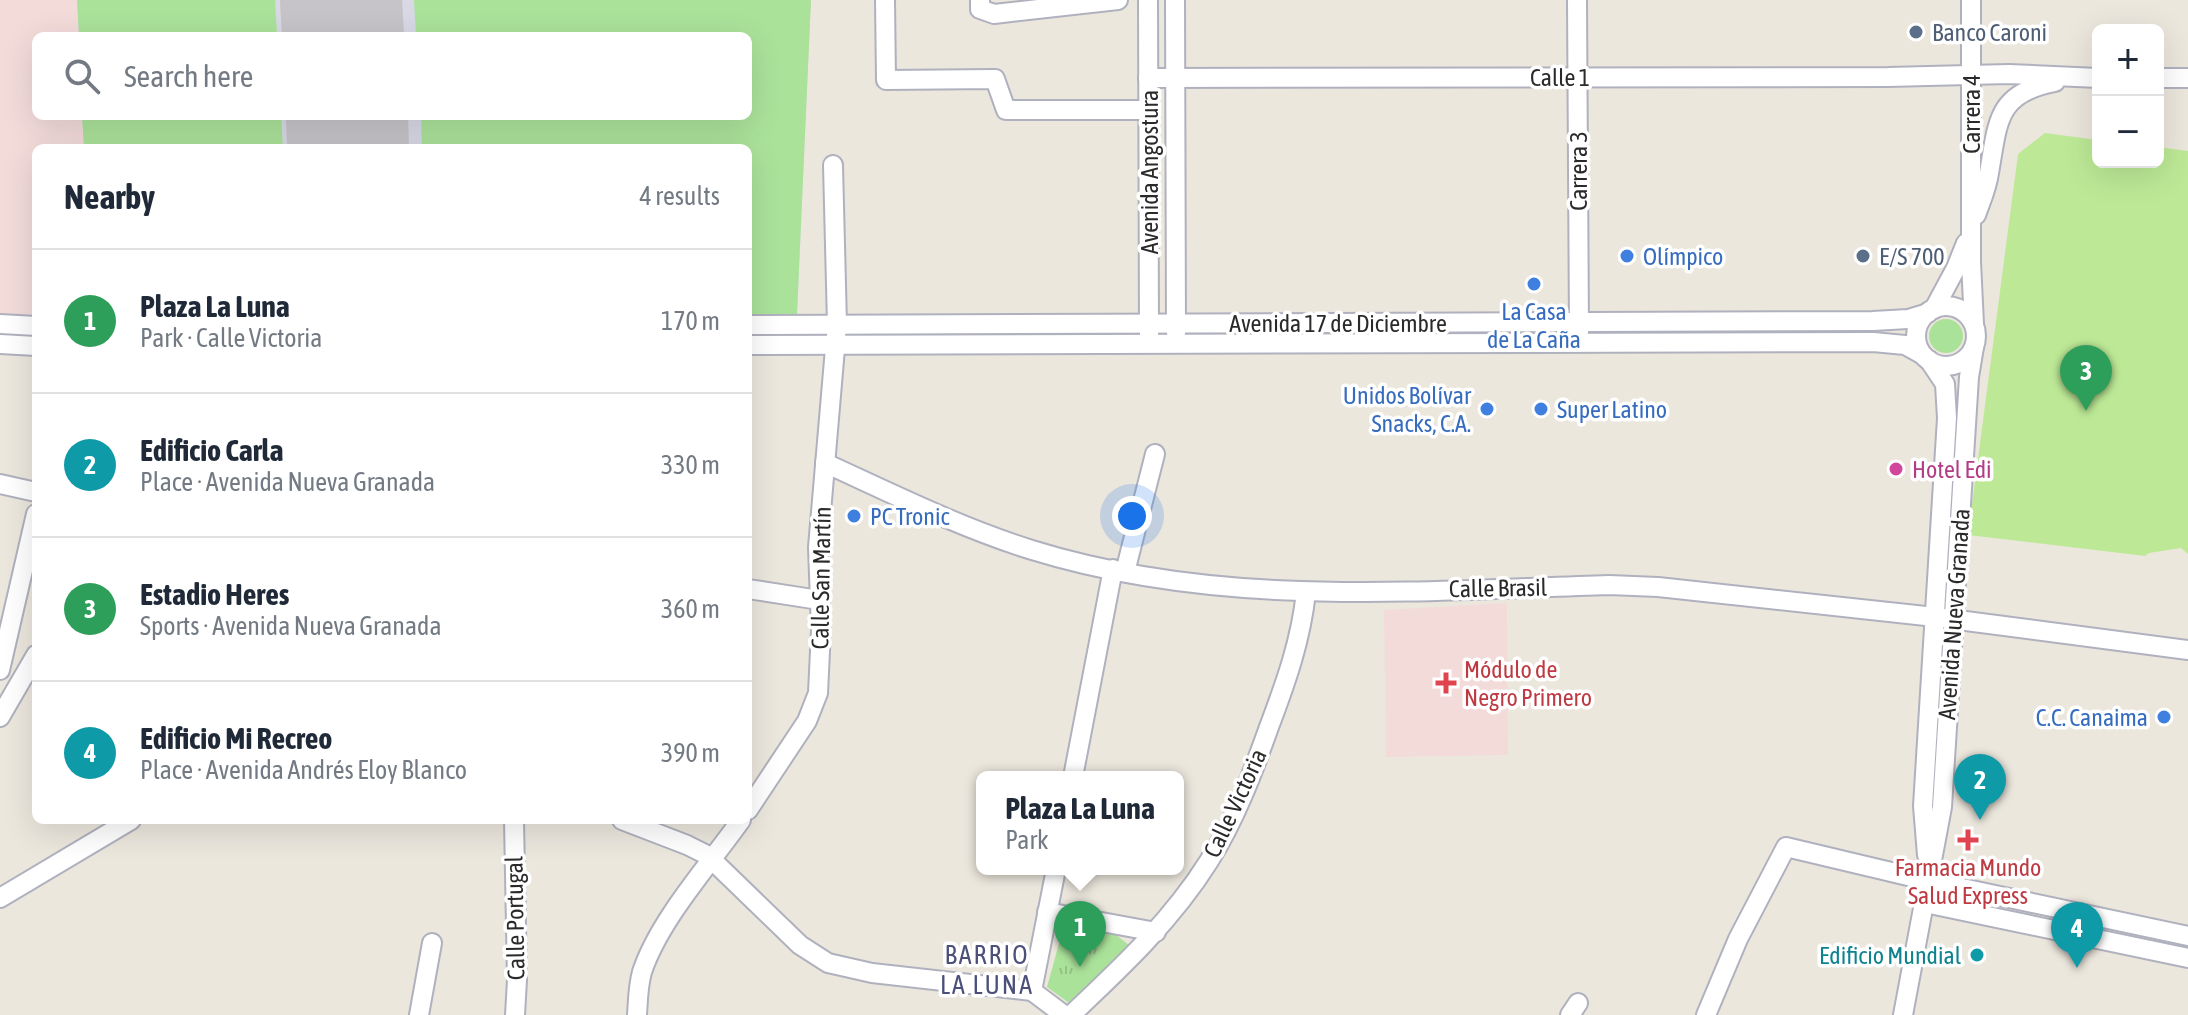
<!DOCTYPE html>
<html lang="en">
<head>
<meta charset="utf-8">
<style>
  :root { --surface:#fff; --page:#f6f6f7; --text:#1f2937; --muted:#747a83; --line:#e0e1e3; --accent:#db2777 }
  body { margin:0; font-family:"Asap Condensed",sans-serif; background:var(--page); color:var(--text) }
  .controls { position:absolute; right:24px; top:24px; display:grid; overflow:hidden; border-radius:12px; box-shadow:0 8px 32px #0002 }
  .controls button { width:72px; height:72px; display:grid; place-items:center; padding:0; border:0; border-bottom:2px solid var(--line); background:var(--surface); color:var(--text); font:40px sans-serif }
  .you { position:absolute; left:1132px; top:516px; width:28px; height:28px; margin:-20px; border:6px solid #fff; border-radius:50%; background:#1a73e8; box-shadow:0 0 0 12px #1a73e833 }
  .badge { display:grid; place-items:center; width:52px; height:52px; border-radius:50%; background:var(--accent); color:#fff; font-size:26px; font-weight:700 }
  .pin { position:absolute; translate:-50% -66px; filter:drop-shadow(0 2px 4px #0008) }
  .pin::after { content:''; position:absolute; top:42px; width:28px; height:24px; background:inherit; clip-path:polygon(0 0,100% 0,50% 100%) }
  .popup { position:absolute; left:976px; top:771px; width:208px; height:104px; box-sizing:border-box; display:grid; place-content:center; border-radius:12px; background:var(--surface); filter:drop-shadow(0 2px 6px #0005); font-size:26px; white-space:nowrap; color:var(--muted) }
  .popup b { font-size:30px; color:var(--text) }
  .popup::after { content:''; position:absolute; left:50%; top:100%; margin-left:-16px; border:16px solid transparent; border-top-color:var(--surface) }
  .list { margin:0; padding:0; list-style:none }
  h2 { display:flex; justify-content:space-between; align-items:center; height:104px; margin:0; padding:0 32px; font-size:34px }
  h2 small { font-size:26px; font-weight:400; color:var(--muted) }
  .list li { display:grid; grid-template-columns:52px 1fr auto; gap:24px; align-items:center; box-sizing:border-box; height:144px; padding:0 32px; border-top:2px solid var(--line) }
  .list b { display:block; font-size:30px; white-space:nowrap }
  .list p { margin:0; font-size:26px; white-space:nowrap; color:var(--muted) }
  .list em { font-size:26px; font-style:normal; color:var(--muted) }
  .icon { flex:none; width:44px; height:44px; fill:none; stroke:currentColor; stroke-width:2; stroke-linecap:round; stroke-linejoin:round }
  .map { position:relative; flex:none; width:2188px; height:1015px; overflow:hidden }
  .search { position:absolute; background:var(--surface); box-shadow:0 8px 32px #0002; left:32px; top:32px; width:720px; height:88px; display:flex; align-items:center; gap:20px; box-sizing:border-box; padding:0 28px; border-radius:12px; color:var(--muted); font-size:30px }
  .panel { position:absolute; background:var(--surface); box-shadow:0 8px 32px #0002; left:32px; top:144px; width:720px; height:680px; border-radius:12px }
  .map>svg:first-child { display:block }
  .medical { fill:#f3dbda }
  .airport { fill:#d8d9e5 }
  .grass { fill:#abe29a }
  .park { fill:url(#park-tufts) }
  .pitch { fill:#bde996 }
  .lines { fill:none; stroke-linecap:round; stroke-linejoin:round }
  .runway { stroke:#c6c4c8; stroke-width:122 }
  .minor-casing { stroke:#b0b1be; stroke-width:22 }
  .minor { stroke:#fff; stroke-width:18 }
  .service-dot { fill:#5c6f8a; stroke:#fff; stroke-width:3 }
  .shop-dot { fill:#3f7fe0; stroke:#fff; stroke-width:3 }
  .hotel-dot { fill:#d1479c; stroke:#fff; stroke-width:3 }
  .health-dot { fill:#e0444e; stroke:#fff; stroke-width:3 }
  .culture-dot { fill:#0f9aa8; stroke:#fff; stroke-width:3 }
  .labels { text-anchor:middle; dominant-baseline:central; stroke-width:7; stroke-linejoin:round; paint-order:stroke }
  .service-label { font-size:24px; fill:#4e5e75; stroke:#fff; text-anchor:start }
  .street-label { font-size:24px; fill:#2a2a2a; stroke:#fff }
  .shop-label { font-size:24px; fill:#366cbe; stroke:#fff; text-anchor:start }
  .hotel-label { font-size:24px; fill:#b23c85; stroke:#fff; text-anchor:start }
  .health-label { font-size:24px; fill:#be3a42; stroke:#fff; text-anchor:start }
  .culture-label { font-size:24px; fill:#0d838f; stroke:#fff; text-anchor:end }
  .neighbourhood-label { font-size:26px; letter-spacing:2px; fill:#4b4f7a; stroke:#fff }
</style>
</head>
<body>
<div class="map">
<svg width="2188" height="1015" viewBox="0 0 2188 1015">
  <defs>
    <pattern id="park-tufts" width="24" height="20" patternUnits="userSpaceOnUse" patternTransform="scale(2)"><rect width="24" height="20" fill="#abe29a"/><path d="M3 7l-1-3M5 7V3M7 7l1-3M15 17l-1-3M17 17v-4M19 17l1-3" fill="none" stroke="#93c285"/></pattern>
  </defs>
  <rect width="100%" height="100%" fill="#ece7dd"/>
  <!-- medical -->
  <g class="medical">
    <polygon points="0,0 77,0 79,36 36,36 36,116 82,116 84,148 36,148 36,316 0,315"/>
    <polygon points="1507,603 1508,755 1386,757 1384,610"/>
  </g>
  <!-- airport -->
  <polygon class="airport" points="77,0 811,0 797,314 748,314 748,148 84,148 82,116 748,116 748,36 79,36"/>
  <!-- grass -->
  <g class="grass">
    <polygon points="77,0 275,0 277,36 79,36"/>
    <polygon points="414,0 811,0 797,314 748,314 748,148 422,148 421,116 748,116 748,36 416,36"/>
    <polygon points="82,116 281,116 283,148 84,148"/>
    <circle cx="1946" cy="336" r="17"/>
  </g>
  <!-- park -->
  <polygon class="park" points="1063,929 1116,935 1129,945 1069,1003 1047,987"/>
  <!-- pitch -->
  <polygon class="pitch" points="2045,133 2098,140 2098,162 2158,162 2158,147 2188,151 2188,554 2181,548 2149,553 2145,556 1968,535 2018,154"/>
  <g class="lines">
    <!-- runway -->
    <g class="runway">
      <polyline points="341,0 343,36"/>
      <polyline points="347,116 348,148"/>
    </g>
    <!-- minor casing -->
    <g class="minor-casing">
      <g id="minor">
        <polyline points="885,0 886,80 995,79 1006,110 1148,110"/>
        <polyline points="980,0 980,9 994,14 1118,0"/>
        <polyline points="1148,0 1149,334"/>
        <polyline points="1175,0 1176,333"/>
        <polyline points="1577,0 1579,332"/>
        <polyline points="1971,0 1971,262 1974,324"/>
        <polyline points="1148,78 1888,77 2009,74 2098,78"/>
        <polyline points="2158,78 2188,78"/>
        <path d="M1976 215C1981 201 1987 188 1989 173 1998 122 1996 93 2055 82"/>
        <circle cx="1946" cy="336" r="30"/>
        <polyline points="1934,309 1956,268 1966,243"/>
        <polyline points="0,324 36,326"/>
        <polyline points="748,325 1873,321 1908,319 1928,313"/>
        <polyline points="0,344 36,346"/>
        <polyline points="748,345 1873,342 1905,345 1923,355"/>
        <path d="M825 463C893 494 961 528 1032 550 1219 608 1415 591 1609 585L1658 587 1935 617 2188 650"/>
        <polyline points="0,484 36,492"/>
        <polyline points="1125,572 1155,454"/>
        <polyline points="748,589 819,600"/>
        <polyline points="0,670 36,514"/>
        <polyline points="0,717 36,655"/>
        <polyline points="1073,777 1113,569"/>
        <polyline points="748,810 807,721 818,693 821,630 818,547 837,325 833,165"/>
        <polyline points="514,820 517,980 515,1015"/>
        <polyline points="622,820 687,845 707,855 800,945 828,963 872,973 1032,991 1064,1015"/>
        <polyline points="1927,855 1923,806 1947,418 1945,384 1929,360"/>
        <polyline points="0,898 131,820"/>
        <polyline points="1925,903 2188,958"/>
        <polyline points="1047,912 1156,932"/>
        <polyline points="1032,991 1056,869"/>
        <polyline points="419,1015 432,943"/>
        <path d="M637 1015C638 1000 638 986 642 972 659 920 710 864 741 820"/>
        <path d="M1071 1015C1122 967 1172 920 1209 861 1235 820 1253 772 1269 727 1286 682 1301 640 1306 592"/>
        <polyline points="1570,1015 1578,1003"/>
        <polyline points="1706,1015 1738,939 1786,847 1929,881 2188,936"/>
        <polyline points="1903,1015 1942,807 1969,377 1974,347"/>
      </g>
    </g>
    <!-- minor -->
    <use href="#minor" class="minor"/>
  </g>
  <!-- markers -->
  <g class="service-dot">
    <circle cx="1916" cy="32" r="8"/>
    <circle cx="1863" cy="256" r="8"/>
  </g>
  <g class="shop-dot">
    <circle cx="1627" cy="256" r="8"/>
    <circle cx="1534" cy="284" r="8"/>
    <circle cx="1487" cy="409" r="8"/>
    <circle cx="1541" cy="409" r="8"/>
    <circle cx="854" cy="516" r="8"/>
    <circle cx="2164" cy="717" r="8"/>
  </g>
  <circle class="hotel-dot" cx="1896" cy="469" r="8"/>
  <g class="health-dot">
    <path d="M1442 671h8v8h8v8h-8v8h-8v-8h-8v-8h8z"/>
    <path d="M1964 828h8v8h8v8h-8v8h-8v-8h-8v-8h8z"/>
  </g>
  <circle class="culture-dot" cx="1977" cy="955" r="8"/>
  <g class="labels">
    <!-- service labels -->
    <g class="service-label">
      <text x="1932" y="32">Banco Caroni</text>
      <text x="1879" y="256">E/S 700</text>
    </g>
    <!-- street labels -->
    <g class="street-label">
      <text x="1560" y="77">Calle 1</text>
      <text transform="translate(1971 114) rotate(-90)">Carrera 4</text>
      <text transform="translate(1578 171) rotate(-90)">Carrera 3</text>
      <text transform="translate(1149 172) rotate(-90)">Avenida Angostura</text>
      <text x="1338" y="323">Avenida 17 de Diciembre</text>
      <text transform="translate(821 578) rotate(-89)">Calle San Martín</text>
      <text transform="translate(1498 588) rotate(-1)">Calle Brasil</text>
      <text transform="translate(1954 614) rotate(-86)">Avenida Nueva Granada</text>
      <text transform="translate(1235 803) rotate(-65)">Calle Victoria</text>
      <text transform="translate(515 918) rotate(-91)">Calle Portugal</text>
    </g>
    <!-- shop labels -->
    <g class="shop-label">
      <text x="1643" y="256">Olímpico</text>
      <text x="1534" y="311" text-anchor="middle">La Casa<tspan x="1534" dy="28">de La Caña</tspan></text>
      <text x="1471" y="395" text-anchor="end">Unidos Bolívar<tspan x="1471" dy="28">Snacks, C.A.</tspan></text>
      <text x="1557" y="409">Super Latino</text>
      <text x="870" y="516">PC Tronic</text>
      <text x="2148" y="717" text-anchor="end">C.C. Canaima</text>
    </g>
    <!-- hotel labels -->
    <g class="hotel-label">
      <text x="1912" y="469">Hotel Edi</text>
    </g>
    <!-- health labels -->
    <g class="health-label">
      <text x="1464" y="669">Módulo de<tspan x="1464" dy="28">Negro Primero</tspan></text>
      <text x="1968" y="867" text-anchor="middle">Farmacia Mundo<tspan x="1968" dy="28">Salud Express</tspan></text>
    </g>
    <!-- culture labels -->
    <g class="culture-label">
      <text x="1961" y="955">Edificio Mundial</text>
    </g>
    <!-- neighbourhood labels -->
    <g class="neighbourhood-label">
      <text x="987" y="955">BARRIO<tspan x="987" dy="30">LA LUNA</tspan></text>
    </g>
  </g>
</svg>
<div class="controls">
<button>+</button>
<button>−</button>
</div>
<div class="you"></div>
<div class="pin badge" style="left:1080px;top:967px;background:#2e9e5b">1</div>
<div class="popup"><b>Plaza La Luna</b>Park</div>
<div class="pin badge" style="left:1980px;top:820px;background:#0f9aa8">2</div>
<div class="pin badge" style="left:2086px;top:411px;background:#2e9e5b">3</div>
<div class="pin badge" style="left:2077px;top:968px;background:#0f9aa8">4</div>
<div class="search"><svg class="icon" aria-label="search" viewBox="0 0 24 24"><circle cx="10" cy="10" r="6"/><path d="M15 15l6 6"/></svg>Search here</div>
<section class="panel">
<h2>Nearby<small>4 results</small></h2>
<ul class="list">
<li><span class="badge" style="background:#2e9e5b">1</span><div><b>Plaza La Luna</b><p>Park · Calle Victoria</p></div><em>170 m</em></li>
<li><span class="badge" style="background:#0f9aa8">2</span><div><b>Edificio Carla</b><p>Place · Avenida Nueva Granada</p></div><em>330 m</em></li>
<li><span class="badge" style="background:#2e9e5b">3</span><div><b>Estadio Heres</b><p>Sports · Avenida Nueva Granada</p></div><em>360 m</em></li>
<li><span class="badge" style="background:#0f9aa8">4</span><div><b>Edificio Mi Recreo</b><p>Place · Avenida Andrés Eloy Blanco</p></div><em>390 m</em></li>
</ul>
</section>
</div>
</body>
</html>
